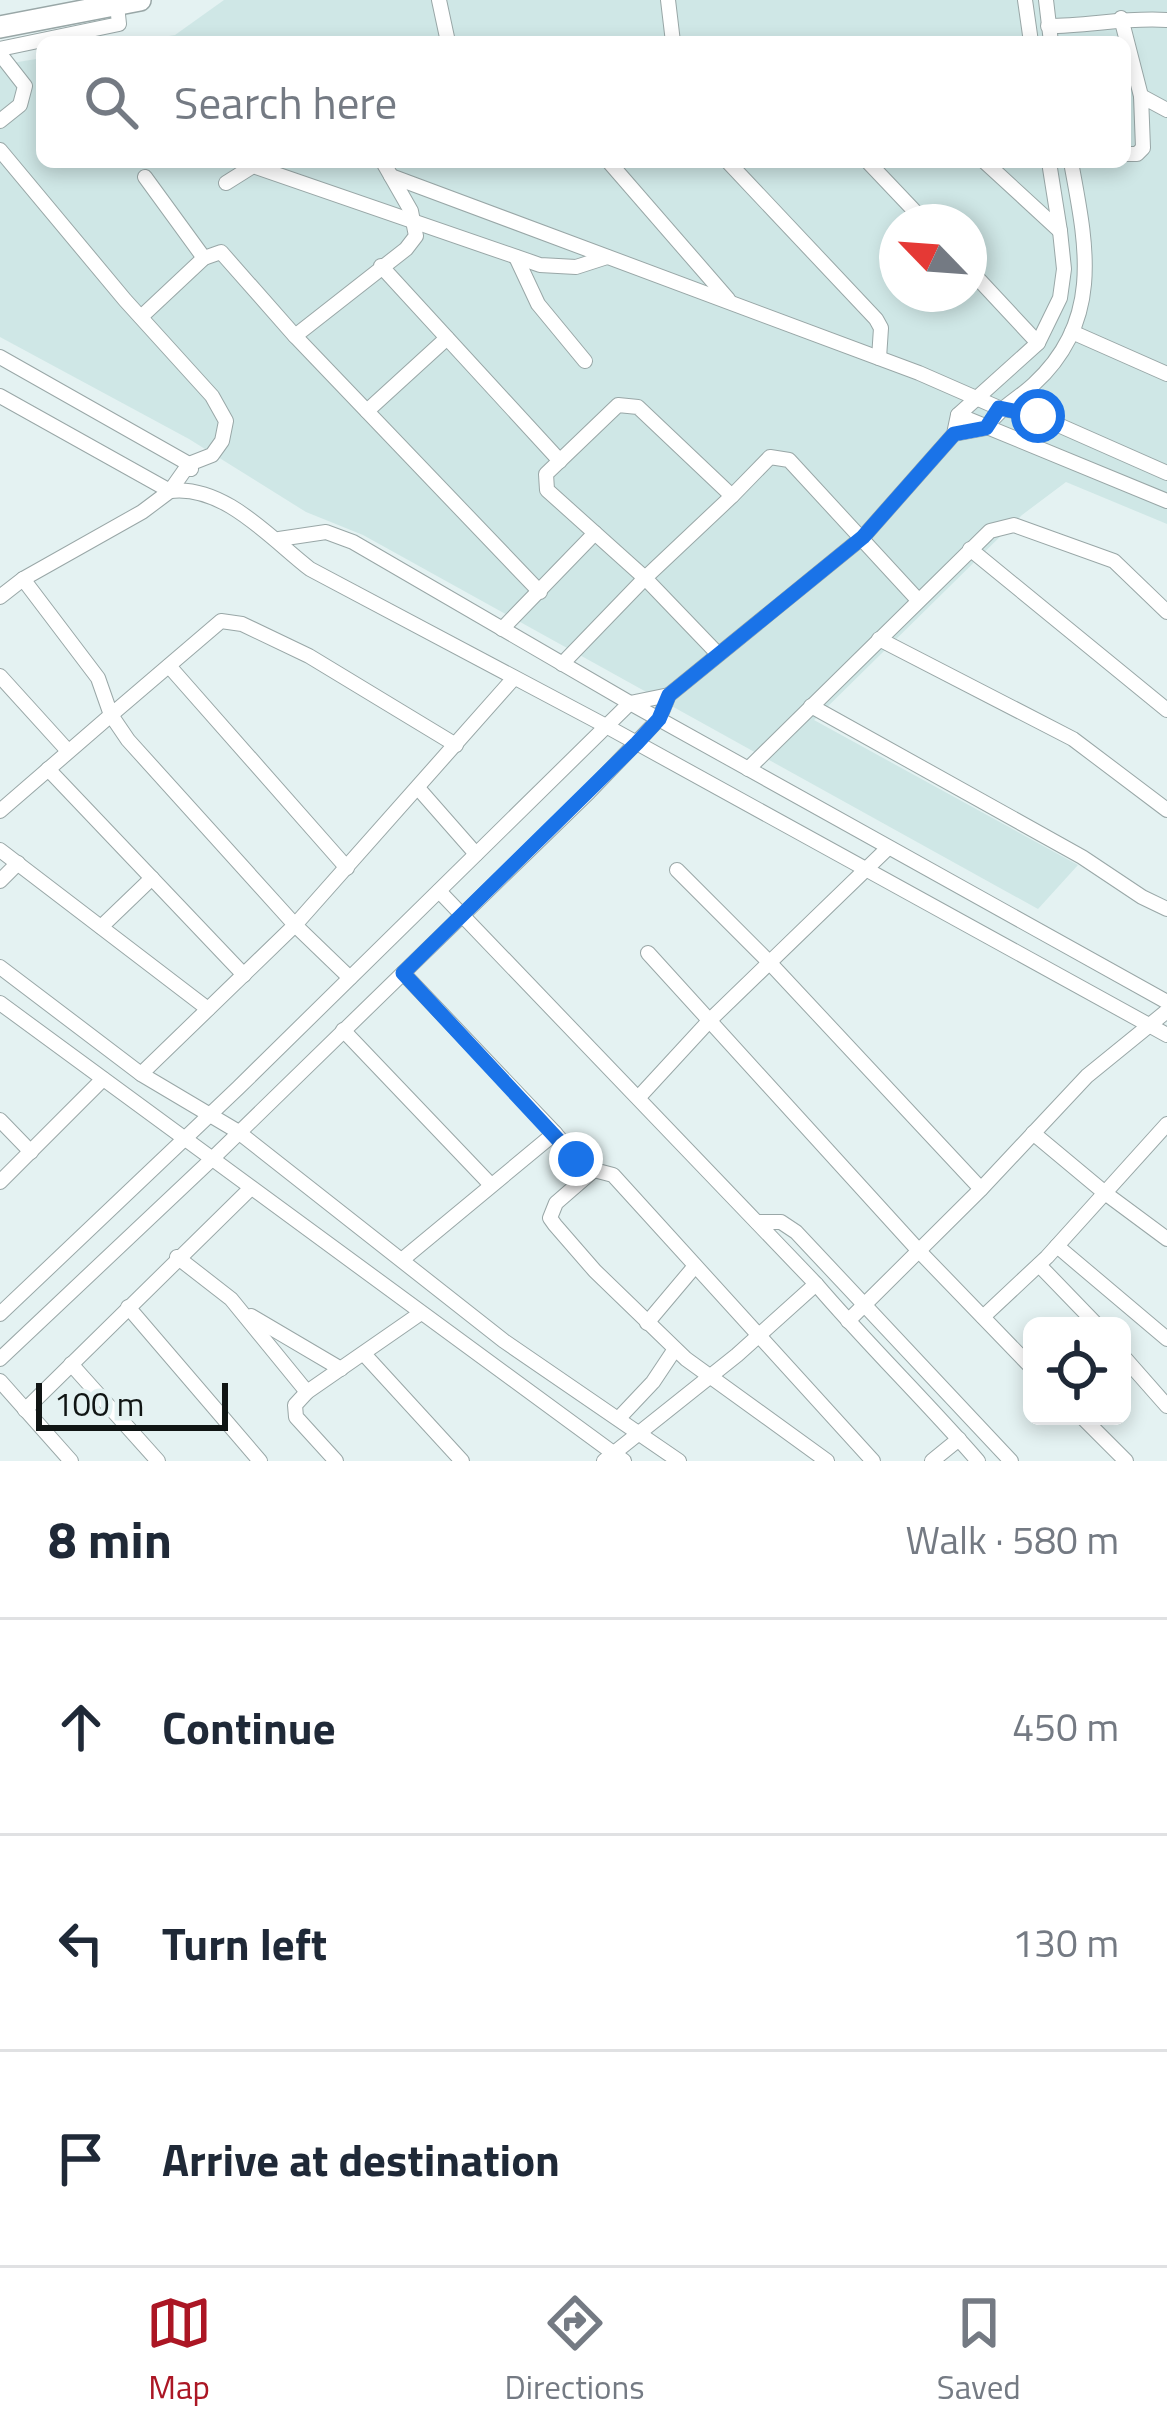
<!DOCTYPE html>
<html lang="en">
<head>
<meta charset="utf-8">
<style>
  :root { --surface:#fff; --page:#f2f2f3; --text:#1f2937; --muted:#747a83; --line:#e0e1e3; --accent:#ab1624 }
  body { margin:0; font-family:"Titillium Web",sans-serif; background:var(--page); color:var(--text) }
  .controls { position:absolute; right:36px; bottom:36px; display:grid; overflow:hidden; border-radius:18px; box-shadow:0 6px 18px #0003 }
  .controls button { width:108px; height:108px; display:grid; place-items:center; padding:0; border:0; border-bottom:3px solid var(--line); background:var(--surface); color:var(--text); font:60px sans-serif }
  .compass { position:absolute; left:879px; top:204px; width:108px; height:108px; border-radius:50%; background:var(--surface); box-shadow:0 6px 18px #0003; rotate:295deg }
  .scale { position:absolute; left:36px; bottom:30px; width:192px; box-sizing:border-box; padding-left:12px; border:6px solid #101514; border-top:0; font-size:33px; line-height:42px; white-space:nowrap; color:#101514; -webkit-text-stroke:9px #e4f2f2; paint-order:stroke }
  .stop { position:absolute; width:36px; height:36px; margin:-27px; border:9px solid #1a73e8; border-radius:50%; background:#fff }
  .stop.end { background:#1a73e8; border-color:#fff; box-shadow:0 3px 12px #0008 }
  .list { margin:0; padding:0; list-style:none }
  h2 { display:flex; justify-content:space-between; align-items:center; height:156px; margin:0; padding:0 48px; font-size:51px }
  h2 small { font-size:39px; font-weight:400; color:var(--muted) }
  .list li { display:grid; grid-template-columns:78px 1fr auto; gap:36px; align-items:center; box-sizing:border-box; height:216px; padding:0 48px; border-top:3px solid var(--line) }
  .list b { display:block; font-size:45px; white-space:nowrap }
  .list em { font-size:39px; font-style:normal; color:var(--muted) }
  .icon { flex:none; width:66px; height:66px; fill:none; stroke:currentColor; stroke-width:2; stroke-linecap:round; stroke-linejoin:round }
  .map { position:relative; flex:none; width:1167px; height:1461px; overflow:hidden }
  .search { position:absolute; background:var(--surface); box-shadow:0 6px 18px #0003; left:36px; right:36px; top:36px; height:132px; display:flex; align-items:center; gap:30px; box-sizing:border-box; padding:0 42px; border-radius:18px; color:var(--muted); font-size:45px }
  .sheet { height:804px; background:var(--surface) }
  nav { display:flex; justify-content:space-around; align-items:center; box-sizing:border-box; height:168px; border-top:3px solid var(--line); background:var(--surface); font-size:33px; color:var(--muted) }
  nav a { display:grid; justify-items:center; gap:6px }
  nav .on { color:var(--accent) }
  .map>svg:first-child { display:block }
  .built { fill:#cfe7e6; fill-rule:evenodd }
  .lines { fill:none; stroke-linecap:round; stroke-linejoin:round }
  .minor-casing { stroke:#99a7a7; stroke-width:16 }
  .secondary-casing { stroke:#99a7a7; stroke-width:24 }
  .minor { stroke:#fff; stroke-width:14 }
  .secondary { stroke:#fff; stroke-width:21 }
  .route { stroke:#1a73e8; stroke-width:15 }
</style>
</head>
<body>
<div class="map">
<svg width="1167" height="1461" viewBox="0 0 1167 1461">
  <rect width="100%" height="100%" fill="#e4f2f2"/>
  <!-- built -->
  <path class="built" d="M224 0H1167V524L1066 482 1022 515 814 720 1078 865 1038 909 363 535 306 512 189 439 0 337V65L42 58V162H1125V42H133L175 35ZM897 222H969V294H897Z"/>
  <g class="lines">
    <!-- minor casing -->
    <g class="minor-casing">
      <g id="minor">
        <polyline points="439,0 448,42"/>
        <polyline points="668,0 673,42"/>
        <polyline points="1025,0 1031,42"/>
        <polyline points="1046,0 1051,42"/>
        <polyline points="1121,18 1141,96"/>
        <path d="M1048 26C1089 26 1126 17 1167 20"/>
        <polyline points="0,49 119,24 117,5"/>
        <polyline points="0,54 25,86 20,105 0,121"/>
        <polyline points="0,150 125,300 212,396 226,421 222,441 212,455 189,464 170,491 142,512 23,579 0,597"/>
        <polyline points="1125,154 1137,154 1143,148 1141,96 1167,110"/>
        <polyline points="609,162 728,299"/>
        <polyline points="728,162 876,319 881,328 879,358"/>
        <polyline points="868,162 925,222"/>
        <polyline points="985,162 1060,231"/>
        <polyline points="391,176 919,373 999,408 1038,416 1167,473"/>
        <polyline points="145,177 204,258"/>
        <polyline points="226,183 253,166 540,265 576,267 607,257"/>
        <polyline points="516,257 538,304 585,361"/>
        <polyline points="381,266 560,461"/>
        <polyline points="969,269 1038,343"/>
        <polyline points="141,317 204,258 221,252 295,336 406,249 416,236 411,211 383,162"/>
        <polyline points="1072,332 1167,374"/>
        <polyline points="295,336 540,592"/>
        <polyline points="0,357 189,464 191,469"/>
        <path d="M0 396 170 491C224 484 271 539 310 569L606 726 1167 1035"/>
        <polyline points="367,411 447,338"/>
        <polyline points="958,415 1167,501"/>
        <path d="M954 434 986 428C1000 407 1017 400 1034 384 1104 320 1086 243 1071 162"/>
        <polyline points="732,496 770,457 789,460 918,600"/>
        <polyline points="279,539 326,532 353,542 630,703 1167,1002"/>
        <polyline points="970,549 1167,710"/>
        <polyline points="23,579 98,678 111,715 221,621 242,624 309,656 456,745"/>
        <polyline points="502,629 595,533"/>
        <polyline points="879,639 1073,739 1167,810"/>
        <polyline points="562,664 645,578 732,496 638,407 618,405 546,474 547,490 645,578 717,653"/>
        <polyline points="169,666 347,868"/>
        <polyline points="0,676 68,751"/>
        <polyline points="811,706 1082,857 1142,897 1167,909"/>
        <polyline points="48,769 244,975"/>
        <polyline points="748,769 990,531 1014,525 1114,561 1167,612"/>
        <polyline points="418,788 476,854"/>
        <polyline points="0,811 111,715 128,740 295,925 350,978"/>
        <polyline points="0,850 208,1009"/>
        <polyline points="677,870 769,962 981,1189"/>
        <polyline points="0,881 18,863"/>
        <path d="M439 891 816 1284C868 1345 925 1400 978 1461"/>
        <polyline points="101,927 152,878"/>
        <polyline points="648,953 919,1251 1032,1368"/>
        <polyline points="0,967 141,1074 237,1131 504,1341 679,1461"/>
        <polyline points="403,973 555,1133"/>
        <polyline points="0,1003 624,1461"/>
        <polyline points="343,1030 491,1185"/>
        <polyline points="141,1074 295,925 514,678"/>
        <polyline points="639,1097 709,1021 888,848"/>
        <polyline points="0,1120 31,1152"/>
        <polyline points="1033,1133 1105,1193 1167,1239"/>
        <polyline points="0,1182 103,1079"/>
        <polyline points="757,1222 781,1222 796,1232 1011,1461"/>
        <polyline points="1057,1246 1167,1339"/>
        <polyline points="177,1257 231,1299 307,1392"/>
        <polyline points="403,1259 555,1133 589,1174"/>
        <polyline points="1039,1265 1098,1326"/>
        <polyline points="128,1307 260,1461"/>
        <polyline points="0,1314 238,1088 630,703 669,695"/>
        <polyline points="251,1316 341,1369"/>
        <polyline points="983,1317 1047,1257 1167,1124"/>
        <polyline points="848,1321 981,1189 1087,1076 1167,1011"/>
        <polyline points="647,1323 695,1266"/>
        <polyline points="364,1354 462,1461"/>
        <polyline points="1122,1355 1167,1406"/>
        <polyline points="0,1359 212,1159 589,792 659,719 669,695 863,537 954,434 958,415 1038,343 1060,298 1064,269 1060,231 1049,162"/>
        <polyline points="71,1364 158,1461"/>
        <polyline points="0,1381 71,1461"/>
        <polyline points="25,1410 251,1188"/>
        <polyline points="1081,1416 1126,1461"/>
        <polyline points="619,1418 653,1382 675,1349"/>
        <polyline points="336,1461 296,1417 295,1405 307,1392 421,1313"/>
        <polyline points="604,1461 737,1355 816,1284"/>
        <polyline points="827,1461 686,1359 595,1271 555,1225 550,1218 556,1203 594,1170 613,1175 873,1461"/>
        <polyline points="932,1461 959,1439"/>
      </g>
    </g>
    <!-- secondary casing -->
    <g class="secondary-casing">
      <polyline id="secondary" points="0,27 140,0"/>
    </g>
    <!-- minor -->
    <use href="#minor" class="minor"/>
    <!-- secondary -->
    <use href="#secondary" class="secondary"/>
  </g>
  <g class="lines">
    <!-- route -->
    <polyline class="route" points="576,1159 403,973 637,743 659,719 669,695 863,537 954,434 986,428 999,408 1038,416"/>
  </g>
</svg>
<div class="controls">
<button><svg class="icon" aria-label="locate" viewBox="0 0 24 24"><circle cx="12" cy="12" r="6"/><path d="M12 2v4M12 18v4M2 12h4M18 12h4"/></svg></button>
</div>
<svg class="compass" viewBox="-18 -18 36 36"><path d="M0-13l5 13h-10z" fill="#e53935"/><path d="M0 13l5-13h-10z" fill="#747a83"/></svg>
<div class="scale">100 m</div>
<div class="stop" style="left:1038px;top:416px"></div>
<div class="stop end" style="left:576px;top:1159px"></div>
<div class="search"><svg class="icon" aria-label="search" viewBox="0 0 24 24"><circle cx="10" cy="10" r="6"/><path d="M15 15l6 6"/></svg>Search here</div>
</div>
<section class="sheet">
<h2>8 min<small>Walk · 580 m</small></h2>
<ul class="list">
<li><svg class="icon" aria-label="ahead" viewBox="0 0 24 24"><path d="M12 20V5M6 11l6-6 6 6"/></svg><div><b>Continue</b></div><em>450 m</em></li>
<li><svg class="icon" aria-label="left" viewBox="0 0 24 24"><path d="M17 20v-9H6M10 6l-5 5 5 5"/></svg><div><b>Turn left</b></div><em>130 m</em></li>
<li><svg class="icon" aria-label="arrive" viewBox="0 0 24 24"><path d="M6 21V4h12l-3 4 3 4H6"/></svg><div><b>Arrive at destination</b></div></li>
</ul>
</section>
<nav>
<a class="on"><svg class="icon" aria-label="map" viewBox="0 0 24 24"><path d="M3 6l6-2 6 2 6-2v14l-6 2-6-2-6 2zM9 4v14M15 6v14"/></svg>Map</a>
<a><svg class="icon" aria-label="directions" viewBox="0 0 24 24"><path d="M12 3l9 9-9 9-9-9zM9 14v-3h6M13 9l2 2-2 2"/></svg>Directions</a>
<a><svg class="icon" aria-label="saved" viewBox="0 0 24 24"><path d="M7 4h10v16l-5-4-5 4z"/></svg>Saved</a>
</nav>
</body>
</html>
